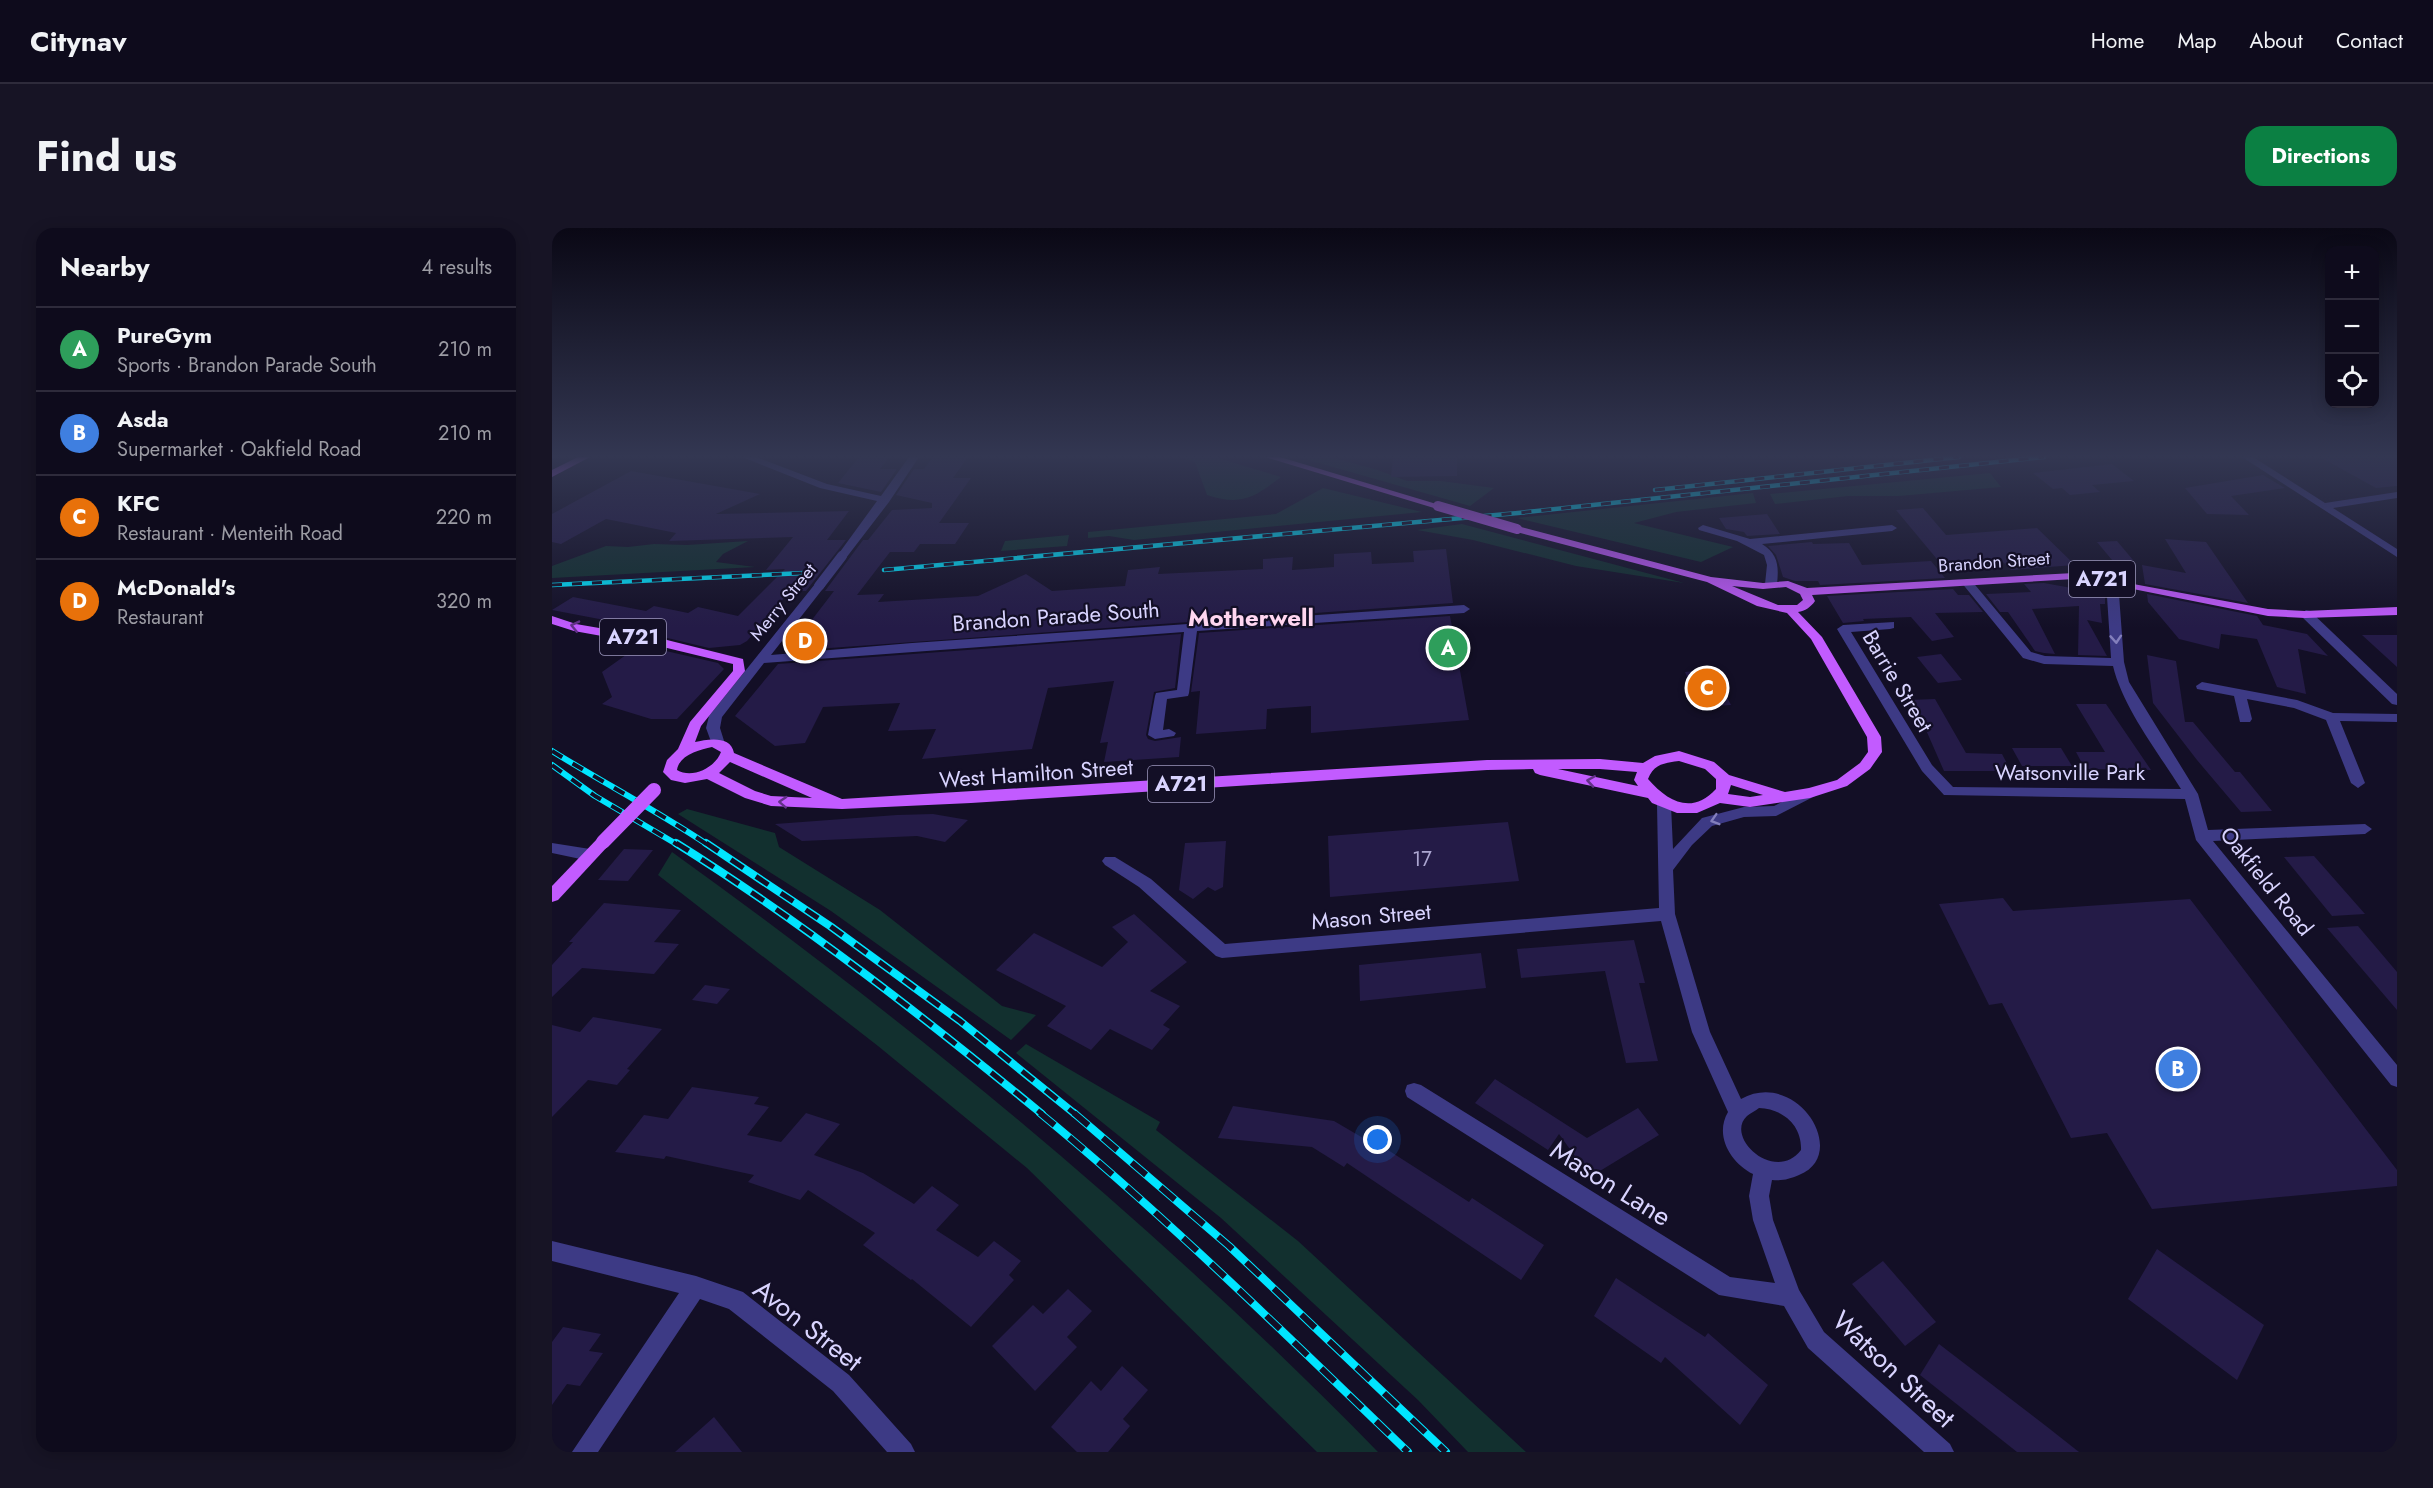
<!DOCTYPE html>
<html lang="en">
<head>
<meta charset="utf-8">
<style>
  :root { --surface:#0e0b1c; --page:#171425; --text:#f1f3f6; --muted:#9b9ba3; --line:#2e2b3b; --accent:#0b8043 }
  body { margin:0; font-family:Jost,sans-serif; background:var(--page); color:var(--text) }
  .controls { position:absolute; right:18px; top:18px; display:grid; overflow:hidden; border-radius:12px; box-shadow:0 3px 15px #0003 }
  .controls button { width:54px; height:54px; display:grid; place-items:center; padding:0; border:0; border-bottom:2px solid var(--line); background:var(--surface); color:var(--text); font:30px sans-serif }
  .you { position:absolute; left:826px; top:912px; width:21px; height:21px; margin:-15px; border:4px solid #fff; border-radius:50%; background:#1a73e8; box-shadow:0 0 0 9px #1a73e833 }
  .badge { display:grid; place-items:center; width:39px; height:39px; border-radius:50%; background:var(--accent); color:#fff; font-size:20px; font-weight:700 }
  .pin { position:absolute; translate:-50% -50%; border:3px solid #fff; box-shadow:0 2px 6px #0006 }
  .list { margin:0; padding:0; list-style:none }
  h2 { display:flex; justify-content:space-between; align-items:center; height:78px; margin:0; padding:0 24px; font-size:26px }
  h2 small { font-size:20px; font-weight:400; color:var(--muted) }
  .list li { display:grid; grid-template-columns:39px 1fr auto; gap:18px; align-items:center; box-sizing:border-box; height:84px; padding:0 24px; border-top:2px solid var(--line) }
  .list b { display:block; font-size:22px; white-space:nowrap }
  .list p { margin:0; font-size:20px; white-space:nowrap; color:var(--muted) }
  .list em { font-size:20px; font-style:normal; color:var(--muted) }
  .icon { flex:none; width:33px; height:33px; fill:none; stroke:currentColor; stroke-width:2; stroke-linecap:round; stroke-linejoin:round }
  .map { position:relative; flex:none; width:1845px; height:1224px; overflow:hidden; border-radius:18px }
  header { display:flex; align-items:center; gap:36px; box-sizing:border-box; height:84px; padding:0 30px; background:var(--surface); border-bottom:2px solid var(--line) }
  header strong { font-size:28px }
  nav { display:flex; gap:33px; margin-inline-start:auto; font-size:21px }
  .intro { display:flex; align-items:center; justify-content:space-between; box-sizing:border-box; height:144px; padding:0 36px }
  h1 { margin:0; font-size:42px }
  .button { padding:15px 27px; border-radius:18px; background:var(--accent); color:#fff; font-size:21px; font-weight:700 }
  main { display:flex; gap:36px; padding:0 36px }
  aside { flex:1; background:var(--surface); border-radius:18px; box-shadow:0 3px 15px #0003 }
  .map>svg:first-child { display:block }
  .green { fill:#12302f }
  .building { fill:#241b47 }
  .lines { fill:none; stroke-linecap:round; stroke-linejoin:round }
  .street { fill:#3d3a85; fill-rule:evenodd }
  .primary { fill:#c25bff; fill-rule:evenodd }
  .rail-far3-casing { stroke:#00e5ff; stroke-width:4.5 }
  .rail-far2-casing { stroke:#00e5ff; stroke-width:6 }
  .rail-far1-casing { stroke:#00e5ff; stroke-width:8 }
  .rail-casing { stroke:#00e5ff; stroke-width:8 }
  .rail-far3 { stroke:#130f26; stroke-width:3; stroke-dasharray:10; stroke-linecap:butt }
  .rail-far2 { stroke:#130f26; stroke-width:4; stroke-dasharray:12; stroke-linecap:butt }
  .rail-far1 { stroke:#130f26; stroke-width:5; stroke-dasharray:15; stroke-linecap:butt }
  .rail { stroke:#130f26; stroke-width:6; stroke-dasharray:19; stroke-linecap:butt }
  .street-bridge { stroke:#3d3a85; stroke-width:10 }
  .primary-bridge-far1 { stroke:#c25bff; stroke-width:10 }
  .primary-bridge { stroke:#c25bff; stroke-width:14 }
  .oneway { stroke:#623188 }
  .oneway2 { stroke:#837fbc }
  .labels { text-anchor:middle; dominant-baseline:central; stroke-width:4.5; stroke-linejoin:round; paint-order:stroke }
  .far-street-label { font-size:18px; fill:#d9d4ff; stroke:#130f26 }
  .number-label { font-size:20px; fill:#aca6d1 }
  .shield { fill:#130f26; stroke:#9e99be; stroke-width:1.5 }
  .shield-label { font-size:21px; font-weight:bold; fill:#d9d4ff }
  .street-label { font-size:22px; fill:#d9d4ff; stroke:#130f26 }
  .far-district-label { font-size:24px; font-weight:bold; fill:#ffd6f0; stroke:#130f26 }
  .near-street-label { font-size:27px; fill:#d9d4ff; stroke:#130f26 }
</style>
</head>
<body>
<header>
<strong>Citynav</strong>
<nav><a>Home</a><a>Map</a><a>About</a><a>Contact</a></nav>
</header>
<div class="intro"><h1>Find us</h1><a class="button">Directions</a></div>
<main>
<aside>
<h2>Nearby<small>4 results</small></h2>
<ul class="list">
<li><span class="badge" style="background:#2e9e5b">A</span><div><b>PureGym</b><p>Sports · Brandon Parade South</p></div><em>210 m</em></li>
<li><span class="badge" style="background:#3f7fe0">B</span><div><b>Asda</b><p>Supermarket · Oakfield Road</p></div><em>210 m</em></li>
<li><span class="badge" style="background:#e8710a">C</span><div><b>KFC</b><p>Restaurant · Menteith Road</p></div><em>220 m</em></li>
<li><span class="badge" style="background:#e8710a">D</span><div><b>McDonald's</b><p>Restaurant</p></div><em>320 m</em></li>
</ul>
</aside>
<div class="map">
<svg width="1845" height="1224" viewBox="0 0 1845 1224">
  <rect width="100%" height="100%" fill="#130f26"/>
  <!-- green -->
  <g class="green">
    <path d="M628 229H663L729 249C702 270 689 278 655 267L643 234Z"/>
    <polygon points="746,229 778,229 826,242 855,253 889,253 942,260 918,278"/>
    <polygon points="1438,245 1449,259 1347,268 1296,268 1223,276 1218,266"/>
    <polygon points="771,260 870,284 582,312 557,308 536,310 536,304 724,286"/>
    <polygon points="1201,265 1204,275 1124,284 1082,295 1181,319 1149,334 965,290"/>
    <polygon points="910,296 1132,355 1024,338 921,312 865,302"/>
    <polygon points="517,307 515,318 449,323 453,313"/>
    <polygon points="196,313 171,326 164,334 203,339 0,350 0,338 54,318 76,319 102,316 135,317"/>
    <polygon points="135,581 223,605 227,619 328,682 450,778 484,787 459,812 279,683 126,586"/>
    <path d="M120 624C372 805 610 1003 826 1224H765L475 940 326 818 106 647Z"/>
    <polygon points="474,816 608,894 604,902 746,1013 974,1224 916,1224 866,1172 669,990 464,825"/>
  </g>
  <!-- building -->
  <g class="building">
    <polygon points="307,229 338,229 328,241 345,241 329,264 286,255"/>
    <polygon points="381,229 416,229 401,250 419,250 387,295 417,295 403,316 368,316 362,324 338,324 305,367 332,366 326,374 426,368 474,346 500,363 573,358 576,342 608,339 606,346 711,341 711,331 741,329 740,342 782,339 782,326 819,324 820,336 862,334 861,323 894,321 901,375 236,423 282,363 273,363 311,312 316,312 340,282 380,280 380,275 344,267 362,241 372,241"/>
    <polygon points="841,229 905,229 905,248 839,249"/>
    <polygon points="1768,229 1845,229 1845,258 1824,260"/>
    <polygon points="1560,236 1582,253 1540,257 1548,264 1518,267 1510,260 1501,261 1481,245"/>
    <polygon points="79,243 208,266 164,286 297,283 275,312 294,312 254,363 238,363 195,413 188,417 157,420 103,407 110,403 0,382 21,369 94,383 102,378 136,385 146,379 186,388 233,341 214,342 241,309 117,313 124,305 54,291 9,316 0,314 0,286"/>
    <polygon points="1711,247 1733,260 1679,268 1697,287 1655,286 1633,260"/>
    <polygon points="1371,280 1394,307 1485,300 1523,337 1459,342 1449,332 1389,336 1344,282"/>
    <polygon points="1215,286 1228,306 1195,308 1192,304 1174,301 1167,290"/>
    <polygon points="1613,311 1654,314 1696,375 1593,356 1590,337 1634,345"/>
    <polygon points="1565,313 1581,332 1560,332 1545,314"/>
    <polygon points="1260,314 1261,316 1297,315 1310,337 1379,333 1393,350 1268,357 1266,353 1243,353 1231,349 1224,327 1216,318"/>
    <polygon points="1492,355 1553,366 1553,376 1548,376 1550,395 1535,392 1555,428 1526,427 1527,378 1480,381 1503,426 1492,425 1483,423 1456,384 1448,384 1434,366 1479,364 1472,356"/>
    <polygon points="1401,361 1406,367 1417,367 1431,384 1383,385 1402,409 1380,413 1359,389 1311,391 1312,393 1291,395 1275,368"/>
    <polygon points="1595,366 1705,388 1711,397 1755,406 1776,428 1746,421 1754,466 1725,459 1705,411 1669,406 1667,421 1627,411 1596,374"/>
    <polygon points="898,388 917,492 759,505 759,478 715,481 714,501 644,506 648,463 639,464 647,405"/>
    <polygon points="629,406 623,460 602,464 594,507 596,511 603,513 629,509 627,529 552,534 556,514 548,515 562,453 496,460 480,521 370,531 384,501 336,503 348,475 271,479 253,515 223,518 183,488 226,436"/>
    <polygon points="1810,407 1845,407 1845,439"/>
    <polygon points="88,417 166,435 172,441 125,491 99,491 50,476 60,469 50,444"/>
    <polygon points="1389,426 1410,452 1386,455 1365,429"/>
    <polygon points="1595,427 1624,433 1633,494 1641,494 1683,544 1688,544 1720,583 1689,584 1645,532 1601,475"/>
    <polygon points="1161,441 1179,477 1148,479 1133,444"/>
    <polygon points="1383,471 1414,525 1450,526 1459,543 1392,543 1374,502 1357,472"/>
    <polygon points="1524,476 1554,476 1599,542 1533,541 1524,524 1553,524"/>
    <polygon points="1460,520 1509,520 1520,538 1470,538"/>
    <polygon points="381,586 416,592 393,614 365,608 250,613 223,596 345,587"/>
    <polygon points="956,594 967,653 778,669 776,608"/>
    <polygon points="674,613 671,659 663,663 656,659 641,671 627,662 633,615"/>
    <polygon points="72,621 101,622 76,653 46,652"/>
    <polygon points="1762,628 1813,686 1780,688 1732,629"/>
    <polygon points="1451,670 1461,683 1638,671 1845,942 1845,958 1600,981 1555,905 1519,910 1450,775 1437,777 1387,676"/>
    <polygon points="52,675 129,682 102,714 127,716 102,746 30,740 0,769 0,737 21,714 17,714"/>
    <polygon points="582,686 635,734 598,763 628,778 611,797 618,801 600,822 558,801 539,822 495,798 514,778 444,742 482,705 550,739 576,714 560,699"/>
    <polygon points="1806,698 1845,744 1845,782 1775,700"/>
    <polygon points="1082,712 1093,755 1087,755 1106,833 1074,835 1053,743 969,750 965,721"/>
    <polygon points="929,725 934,760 808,773 807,737"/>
    <polygon points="153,757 178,761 165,776 140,772"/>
    <polygon points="41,789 110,801 75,841 78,842 65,857 36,852 0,889 0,797 28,804"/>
    <polygon points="943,851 1035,910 1086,880 1107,907 1038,949 1007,906 996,922 923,875"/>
    <polygon points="140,859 207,869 202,876 217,879 195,907 229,914 254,885 288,896 262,927 311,945 362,976 380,958 407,977 384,1002 426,1029 442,1013 469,1033 457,1047 462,1052 419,1099 360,1051 359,1052 311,1017 323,1005 256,962 248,972 196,954 202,947 114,928 112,931 63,924 92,887 116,891"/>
    <polygon points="681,878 782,893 823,917 825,915 917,974 920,970 992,1017 969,1052 795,935 792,939 760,919 666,910"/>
    <polygon points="1605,1021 1712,1097 1685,1152 1576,1071"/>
    <polygon points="1331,1033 1384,1094 1353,1118 1300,1056"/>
    <polygon points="1064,1050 1153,1109 1156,1105 1216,1157 1188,1197 1113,1129 1109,1135 1042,1088"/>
    <polygon points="516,1061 540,1083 515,1109 525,1119 483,1163 440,1118 481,1077 491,1086"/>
    <polygon points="11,1099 49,1106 37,1123 51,1125 28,1158 15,1156 0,1177 0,1114"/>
    <polygon points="1387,1116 1494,1198 1527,1224 1465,1224 1368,1147"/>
    <polygon points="570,1138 596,1162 571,1191 578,1198 556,1224 525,1224 499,1199 539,1153 549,1163"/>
    <polygon points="162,1189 190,1224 123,1224"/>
  </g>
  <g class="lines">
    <!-- street -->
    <g class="street">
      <polygon points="190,229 204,229 275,256 329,268 357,229 367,229 337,274 294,330 290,331 285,328 325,273 268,260"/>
      <polygon points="1690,229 1701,229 1773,275 1845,264 1845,270 1781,280 1845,321 1845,329"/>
      <path d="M1151 297 1198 311 1340 297 1345 300 1340 303 1210 316C1226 326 1227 338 1225 356L1219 359 1213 356 1215 337 1212 327 1185 313 1147 302 1146 300Z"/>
      <path d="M1560 350 1566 353 1572 434 1577 454 1646 566 1656 602 1813 596 1820 601 1813 606 1661 613 1845 837V859L1839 857 1644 612 1633 571 1392 567 1370 543 1285 401 1291 397 1342 394V400L1338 401 1299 404 1380 537 1401 559 1629 561C1606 524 1571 480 1561 438L1492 436 1471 430 1409 354 1415 351 1419 352 1479 424 1493 428 1559 430 1554 353Z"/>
      <polygon points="267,355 273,358 219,427 360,415 912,377 918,381 912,385 645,403 637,465 636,468 615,471 611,502 617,501 624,505 622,508 603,511 596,507 603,468 604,465 625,462 632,404 212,435 170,489 168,500 173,516 171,519 161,519 154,500 157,488 263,356"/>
      <polygon points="1754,382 1758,383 1845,466 1845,477 1840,476 1750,389 1748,386"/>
      <polygon points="1650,454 1745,472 1781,485 1845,486 1845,494 1788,493 1813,555 1806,560 1799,555 1774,492 1742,480 1695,471 1700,491 1698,494 1688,494 1682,468 1645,461 1644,458"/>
      <path d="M1258 560 1265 565 1263 568 1224 588 1192 589 1160 598 1140 617 1121 642 1123 686 1158 804 1189 871C1245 840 1299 926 1247 947 1237 951 1231 953 1220 952L1217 968 1221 992 1247 1062 1272 1104 1398 1216 1402 1224H1372L1256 1120 1232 1078 1167 1067 855 869 853 863 855 857 862 855 869 857 1178 1049 1223 1055 1201 992 1197 968 1201 946C1179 935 1162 908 1176 884L1140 804 1109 693 670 730 664 728 587 659 553 637 550 633 553 629H563L599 651 673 716 1107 680 1105 577 1107 573 1112 572 1119 577 1121 621 1150 590 1192 579 1222 578ZM1207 880C1231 881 1250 897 1249 922 1223 956 1172 909 1195 888 1198 885 1204 883 1207 880Z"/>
      <polygon points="0,615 38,621 43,623 46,627 43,631 38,633 0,625"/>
      <polygon points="0,1013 144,1048 191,1064 297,1147 359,1216 363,1224 335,1224 281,1163 177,1081 148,1071 46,1224 20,1224 127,1065 0,1033"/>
    </g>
    <!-- primary -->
    <g class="primary">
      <polygon points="26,229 38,229 0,249 0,242"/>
      <polygon points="713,229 728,229 891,278 882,280"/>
      <path d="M965 298 1159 349 1211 355 1236 353 1255 360 1522 345 1716 381 1753 383 1845 379V387L1753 390 1716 388 1566 358 1522 351 1260 367 1263 373C1259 379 1253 383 1246 384L1270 409 1329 509 1330 524 1318 541 1295 558 1258 570 1198 579 1168 575 1145 585H1125L1100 575 1096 570 988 547 983 545 981 541 935 542 419 575 290 581 219 578 193 570 155 551 133 555 119 552 111 544 115 532 126 521 138 494 181 443V436L111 419 22 403 0 396V388L24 396 111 411 191 431 193 443 149 498 143 514C156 511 179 507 182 525L290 571 935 532 1048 531 1091 535 1103 528 1127 523 1162 534 1177 547 1233 564 1257 560 1285 552 1308 535 1316 524 1315 509 1259 411 1235 385 1205 378 1155 354 961 303V299ZM1180 358 1211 361 1234 359 1248 366 1251 372 1245 377H1226ZM160 519 169 524C163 540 140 551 125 542 127 527 147 522 160 519ZM1127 533 1153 541 1164 551V561C1140 587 1116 574 1096 551 1102 536 1112 535 1127 533ZM178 534 260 570 219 568 203 563 167 545ZM1006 541H1048L1085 544 1082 552 1086 558ZM1179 557 1211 567 1198 569 1176 566Z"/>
      <polygon points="51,609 56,610 59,614 56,618 6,672 0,674 0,658 46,610"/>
    </g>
    <!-- rail-far3 casing -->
    <g class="rail-far3-casing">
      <g id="rail-far3">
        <polyline points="1103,262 1407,229"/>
        <polyline points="332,342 966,285 1492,229"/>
        <polyline points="0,357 252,345"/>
      </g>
    </g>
    <!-- rail-far2 casing -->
    <g class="rail-far2-casing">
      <g id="rail-far2">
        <path d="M0 523C52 555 105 583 156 617"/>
        <polyline points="0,537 43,568 126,617"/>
      </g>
    </g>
    <!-- rail-far1 casing -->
    <g class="rail-far1-casing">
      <g id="rail-far1">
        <path d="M124 615C252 695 373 790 490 886"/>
        <polyline points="154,615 278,698 408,793 523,886"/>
      </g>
    </g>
    <!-- rail casing -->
    <g class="rail-casing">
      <g id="rail">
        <path d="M488 885C617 991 736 1109 856 1224"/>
        <polyline points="522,885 677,1018 894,1224"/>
      </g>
    </g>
    <!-- rail-far3 -->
    <use href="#rail-far3" class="rail-far3"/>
    <!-- rail-far2 -->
    <use href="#rail-far2" class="rail-far2"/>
    <!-- rail-far1 -->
    <use href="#rail-far1" class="rail-far1"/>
    <!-- rail -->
    <use href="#rail" class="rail"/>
    <!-- street-bridge -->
    <polyline class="street-bridge" points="267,358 290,328"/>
    <!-- primary-bridge-far1 -->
    <polyline class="primary-bridge-far1" points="886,278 965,301"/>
    <!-- primary-bridge -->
    <polyline class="primary-bridge" points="51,614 102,562"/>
  </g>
  <!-- one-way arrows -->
  <defs><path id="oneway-chevron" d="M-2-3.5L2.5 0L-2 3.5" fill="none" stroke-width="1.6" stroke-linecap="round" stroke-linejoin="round" transform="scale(1.5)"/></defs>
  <g class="oneway">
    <use href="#oneway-chevron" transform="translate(23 398) rotate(-167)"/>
    <use href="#oneway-chevron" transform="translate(1039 553) rotate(-171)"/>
    <use href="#oneway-chevron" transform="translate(231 574) rotate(-177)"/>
  </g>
  <g class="oneway2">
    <use href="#oneway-chevron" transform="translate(1564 411) rotate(86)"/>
    <use href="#oneway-chevron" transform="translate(1163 592) rotate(163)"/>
  </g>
  <!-- sky -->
  <linearGradient id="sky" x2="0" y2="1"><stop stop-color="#0a0815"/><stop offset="0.57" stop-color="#333752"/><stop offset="1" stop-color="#333752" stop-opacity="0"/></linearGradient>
  <rect width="1845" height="400" fill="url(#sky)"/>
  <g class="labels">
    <!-- far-street labels -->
    <g class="far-street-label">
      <text transform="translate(1442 334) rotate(-4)">Brandon Street</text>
      <text transform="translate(231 374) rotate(-51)">Merry Street</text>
    </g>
    <!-- number labels -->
    <g class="number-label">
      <text x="870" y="631">17</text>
    </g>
    <!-- shield labels -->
    <g class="shield">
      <rect x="1517" y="333" width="66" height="36" rx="4.5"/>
      <rect x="48" y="391" width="66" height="36" rx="4.5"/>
      <rect x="596" y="538" width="66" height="36" rx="4.5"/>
    </g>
    <g class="shield-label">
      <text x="1550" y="351">A721</text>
      <text x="81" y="409">A721</text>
      <text x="629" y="556">A721</text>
    </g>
    <!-- street labels -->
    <g class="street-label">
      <text transform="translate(504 388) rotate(-4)">Brandon Parade South</text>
      <text transform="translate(1346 453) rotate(59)">Barrie Street</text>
      <text x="1518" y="544">Watsonville Park</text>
      <text transform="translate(484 545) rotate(-4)">West Hamilton Street</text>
      <text transform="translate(1715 653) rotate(51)">Oakfield Road</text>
      <text transform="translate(819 688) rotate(-5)">Mason Street</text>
    </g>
    <!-- far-district labels -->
    <g class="far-district-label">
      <text x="699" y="389">Motherwell</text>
    </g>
    <!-- near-street labels -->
    <g class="near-street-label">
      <text transform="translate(1059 955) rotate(32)">Mason Lane</text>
      <text transform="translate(256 1097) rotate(38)">Avon Street</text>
      <text transform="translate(1342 1141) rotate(43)">Watson Street</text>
    </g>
  </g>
</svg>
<div class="controls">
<button>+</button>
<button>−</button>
<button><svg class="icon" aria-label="locate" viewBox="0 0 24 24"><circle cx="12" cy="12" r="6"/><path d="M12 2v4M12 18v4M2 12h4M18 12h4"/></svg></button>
</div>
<div class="you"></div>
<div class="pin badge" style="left:896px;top:420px;background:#2e9e5b">A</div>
<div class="pin badge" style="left:1626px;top:841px;background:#3f7fe0">B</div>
<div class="pin badge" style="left:1155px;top:460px;background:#e8710a">C</div>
<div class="pin badge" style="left:253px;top:413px;background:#e8710a">D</div>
</div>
</main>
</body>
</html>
